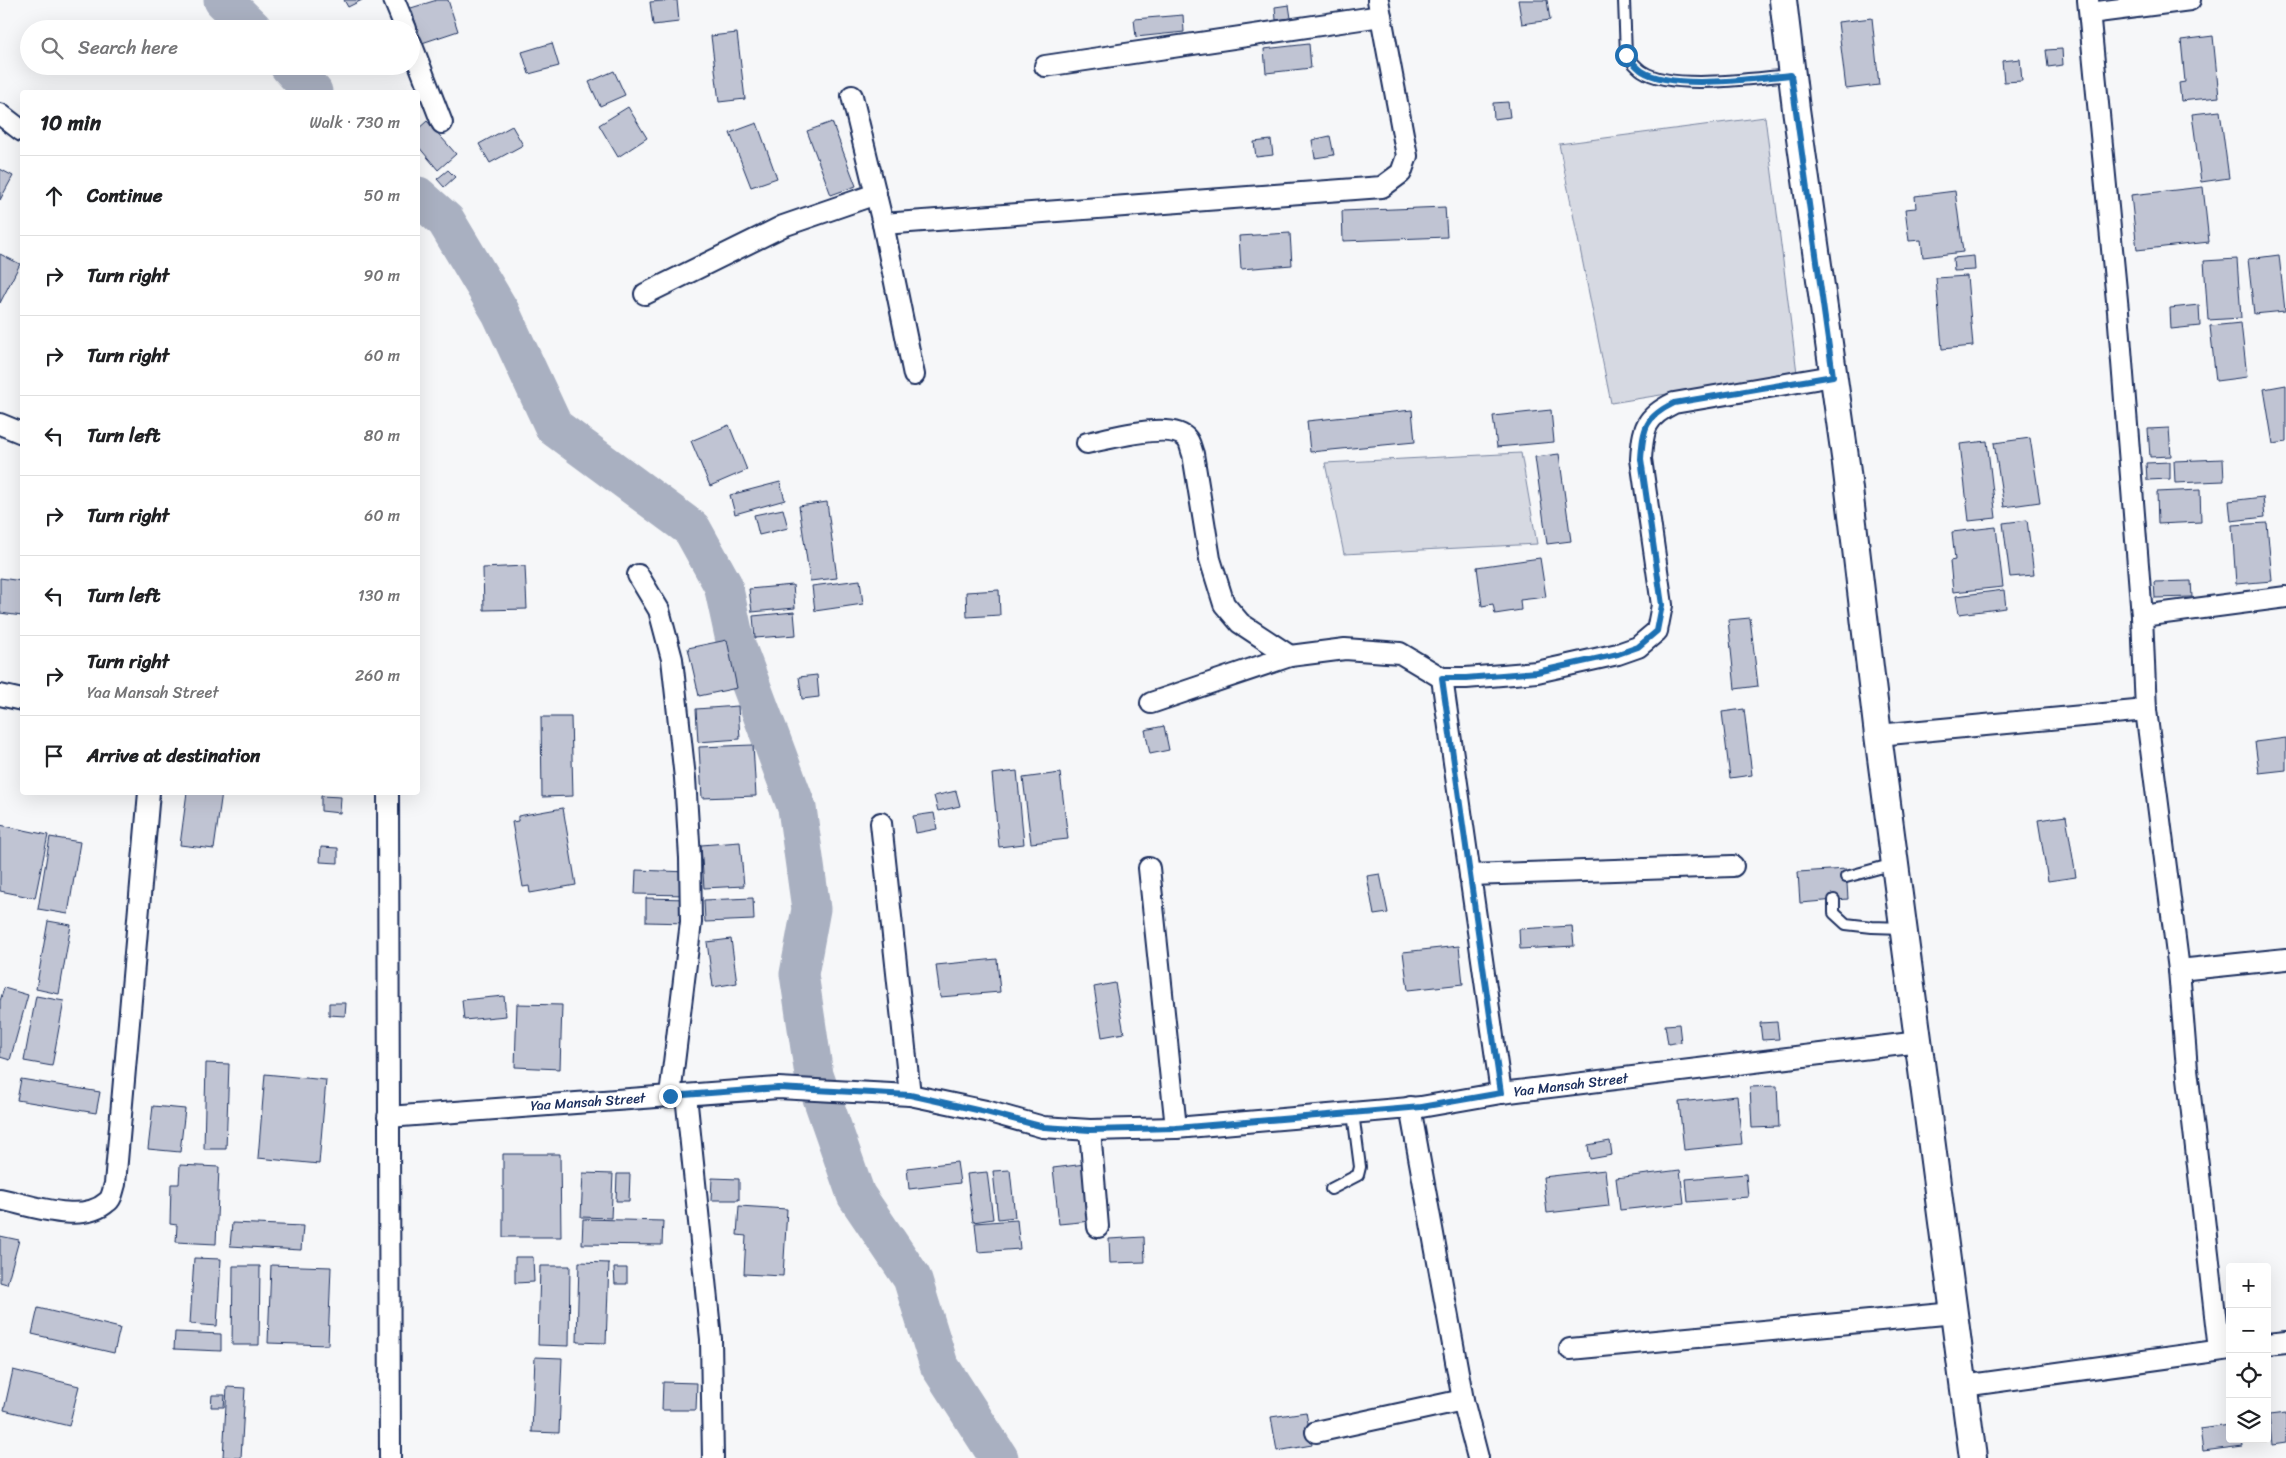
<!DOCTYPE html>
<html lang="en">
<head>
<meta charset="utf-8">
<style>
  :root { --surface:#fff; --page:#f2f2f2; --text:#202124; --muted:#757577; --line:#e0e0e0 }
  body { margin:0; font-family:Sriracha,sans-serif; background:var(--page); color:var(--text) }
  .controls { position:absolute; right:15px; bottom:15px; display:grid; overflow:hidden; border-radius:5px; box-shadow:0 5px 20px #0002 }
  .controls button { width:45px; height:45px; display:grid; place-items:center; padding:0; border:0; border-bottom:1px solid var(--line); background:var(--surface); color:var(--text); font:25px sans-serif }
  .stop { position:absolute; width:15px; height:15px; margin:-11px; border:4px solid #1f6fb2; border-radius:50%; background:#fff }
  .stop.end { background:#1f6fb2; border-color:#fff; box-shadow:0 1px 5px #0008 }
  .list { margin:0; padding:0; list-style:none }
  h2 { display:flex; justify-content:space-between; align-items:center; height:65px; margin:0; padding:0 20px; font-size:21px }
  h2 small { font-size:16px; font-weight:400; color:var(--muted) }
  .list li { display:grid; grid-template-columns:32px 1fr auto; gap:15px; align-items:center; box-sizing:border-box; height:80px; padding:0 20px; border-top:1px solid var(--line) }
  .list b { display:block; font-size:19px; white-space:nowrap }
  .list p { margin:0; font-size:16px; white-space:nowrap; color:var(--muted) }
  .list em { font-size:16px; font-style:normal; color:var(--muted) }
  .icon { flex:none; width:28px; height:28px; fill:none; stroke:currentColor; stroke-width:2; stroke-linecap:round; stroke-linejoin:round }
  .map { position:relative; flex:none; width:2286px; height:1458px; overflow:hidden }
  .search { position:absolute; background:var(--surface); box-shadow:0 5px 20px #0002; left:20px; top:20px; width:400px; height:55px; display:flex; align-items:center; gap:12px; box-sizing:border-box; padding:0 18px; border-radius:28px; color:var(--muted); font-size:19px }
  .panel { position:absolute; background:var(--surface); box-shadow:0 5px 20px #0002; left:20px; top:90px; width:400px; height:705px; border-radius:5px }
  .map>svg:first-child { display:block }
  .grass { fill:#d6d9e2; stroke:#7884a0 }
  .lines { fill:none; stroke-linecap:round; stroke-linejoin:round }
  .river { stroke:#a9b0c1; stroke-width:39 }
  .building { fill:#c0c4d3; stroke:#1b2f5e }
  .service-casing { stroke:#1b2f5e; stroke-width:14 }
  .minor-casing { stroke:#1b2f5e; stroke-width:24 }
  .tertiary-casing { stroke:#1b2f5e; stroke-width:30 }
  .service { stroke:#fff; stroke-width:10 }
  .minor { stroke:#fff; stroke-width:20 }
  .tertiary { stroke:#fff; stroke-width:26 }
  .route { stroke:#1f6fb2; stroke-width:6 }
  .labels { text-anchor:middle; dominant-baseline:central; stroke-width:4.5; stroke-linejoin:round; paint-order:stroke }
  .street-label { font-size:14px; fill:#1b2f5e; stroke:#fff }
</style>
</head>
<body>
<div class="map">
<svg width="2286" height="1458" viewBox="0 0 2286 1458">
  <rect width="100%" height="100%" fill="#f6f7f9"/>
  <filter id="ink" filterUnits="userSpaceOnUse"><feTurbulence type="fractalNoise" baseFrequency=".02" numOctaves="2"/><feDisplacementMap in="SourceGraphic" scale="10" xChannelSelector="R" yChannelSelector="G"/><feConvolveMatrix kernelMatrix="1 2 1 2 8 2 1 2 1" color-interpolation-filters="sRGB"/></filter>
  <g filter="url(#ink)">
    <!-- grass -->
    <g class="grass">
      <polygon points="1765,117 1797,373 1611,403 1559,144"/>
      <polygon points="1521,453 1537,544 1344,554 1325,463"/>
    </g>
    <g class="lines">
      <!-- river -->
      <g class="river">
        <polyline points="223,0 253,29"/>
        <polyline points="289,66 313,92"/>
        <polyline points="418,196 446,221 501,313 554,427 692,529 723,585 736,645 797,808 811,909 799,974 814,1075 856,1195 912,1278 939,1365 999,1458"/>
      </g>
    </g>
    <!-- building -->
    <g class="building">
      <polygon points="344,0 362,0 348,7"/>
      <polygon points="437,0 448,0 458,31 422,43 411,8"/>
      <polygon points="677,0 679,22 653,25 650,2"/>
      <polygon points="1518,0 1547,0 1550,20 1522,24"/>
      <polygon points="1289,5 1291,18 1276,20 1275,7"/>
      <polygon points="1183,15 1184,32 1136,37 1134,19"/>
      <polygon points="1872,18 1879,85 1846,89 1838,22"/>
      <polygon points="737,33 745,99 719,102 711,36"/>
      <polygon points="2213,36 2219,97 2181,101 2179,83 2185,82 2181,40"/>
      <polygon points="552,43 559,66 529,74 522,52"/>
      <polygon points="1309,44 1311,68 1266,73 1264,49"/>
      <polygon points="2062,49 2063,65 2048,67 2046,50"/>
      <polygon points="2020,59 2022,81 2004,82 2002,61"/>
      <polygon points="614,71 625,95 600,106 589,82"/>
      <polygon points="1508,102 1510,117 1494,119 1493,103"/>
      <polygon points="628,107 647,138 618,157 599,125"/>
      <polygon points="2220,111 2229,178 2201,182 2192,114"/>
      <polygon points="427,121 456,154 438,170 418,146 418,129"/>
      <polygon points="832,122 856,186 831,195 807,131"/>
      <polygon points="757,123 777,178 751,187 730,133"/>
      <polygon points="512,126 523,145 490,163 479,144"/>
      <polygon points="1330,136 1334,155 1315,158 1312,140"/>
      <polygon points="1271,140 1273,155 1256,157 1254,142"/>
      <polygon points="0,169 13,176 0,200"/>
      <polygon points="448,170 455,177 444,187 437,179"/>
      <polygon points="2203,187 2209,242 2137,250 2131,195"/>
      <polygon points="1955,191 1963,252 1923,257 1921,240 1909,241 1905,209 1916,208 1915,196"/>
      <polygon points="1445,207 1447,237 1343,241 1342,211"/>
      <polygon points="1290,233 1292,265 1241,269 1239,236"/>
      <polygon points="0,254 20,264 0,303"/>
      <polygon points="2279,255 2285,311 2254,314 2248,259"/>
      <polygon points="1974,256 1975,270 1954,271 1953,258"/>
      <polygon points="2237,259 2241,318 2208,320 2204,261"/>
      <polygon points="1967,276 1973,346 1942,349 1936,278"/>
      <polygon points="2199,305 2200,326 2171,329 2170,308"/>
      <polygon points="2241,323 2247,377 2216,381 2210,326"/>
      <polygon points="2286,385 2286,442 2273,444 2264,389"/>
      <polygon points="1412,410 1415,442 1310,452 1307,421"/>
      <polygon points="1551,410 1554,442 1497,447 1493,416"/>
      <polygon points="729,425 747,470 710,486 691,441"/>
      <polygon points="2169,428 2171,456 2150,457 2148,429"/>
      <polygon points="2030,438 2040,502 2004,507 1994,443"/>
      <polygon points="1987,441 1996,518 1969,521 1960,444"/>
      <polygon points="1559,454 1571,541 1547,544 1535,457"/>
      <polygon points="2223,459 2224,481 2175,483 2174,461"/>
      <polygon points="2170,462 2170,479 2147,480 2146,463"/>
      <polygon points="780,482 785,500 735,514 730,495"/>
      <polygon points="2200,490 2201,522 2158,524 2157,492"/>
      <polygon points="2263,497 2265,517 2231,521 2229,501"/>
      <polygon points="827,502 837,578 810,581 799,506"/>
      <polygon points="783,509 788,528 759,535 754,515"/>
      <polygon points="2027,520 2034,575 2010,577 2003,523"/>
      <polygon points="2267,523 2272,581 2236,584 2232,525"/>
      <polygon points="1996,527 2003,587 1953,592 1950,561 1955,560 1952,532"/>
      <polygon points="1540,558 1546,597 1520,600 1521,610 1495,614 1493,604 1482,606 1477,567"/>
      <polygon points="525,566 527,609 484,610 483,568"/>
      <polygon points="0,578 22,581 22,616 0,613"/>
      <polygon points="860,580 863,604 815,611 812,586"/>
      <polygon points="2191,581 2192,597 2155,598 2154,582"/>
      <polygon points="793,585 795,608 752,612 749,589"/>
      <polygon points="999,590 1000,615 967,617 966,592"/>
      <polygon points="2004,590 2006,608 1959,614 1956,596"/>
      <polygon points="794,612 796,635 755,638 753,616"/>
      <polygon points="1750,618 1758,686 1735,689 1728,620"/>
      <polygon points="727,640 737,688 699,696 688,648"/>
      <polygon points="817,675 819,697 802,699 799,677"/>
      <polygon points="738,706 740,739 698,742 696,709"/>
      <polygon points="1744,709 1752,775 1730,778 1722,712"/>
      <polygon points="541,717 571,717 573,796 542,797"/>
      <polygon points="1164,726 1169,750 1150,754 1145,730"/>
      <polygon points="2286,738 2286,770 2259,773 2255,742"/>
      <polygon points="753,745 756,796 702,798 699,747"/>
      <polygon points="1017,771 1024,844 999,847 992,774"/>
      <polygon points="1060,773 1068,839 1031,843 1023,778"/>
      <polygon points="956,791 960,806 938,811 934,796"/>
      <polygon points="187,792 222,792 214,849 180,845"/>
      <polygon points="321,796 341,797 340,813 321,811"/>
      <polygon points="563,808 576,885 530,893 529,886 523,887 512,822 518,821 518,816"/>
      <polygon points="934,813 937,829 916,833 913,816"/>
      <polygon points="2066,816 2076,877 2048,881 2038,820"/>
      <polygon points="0,825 48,835 35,898 0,891"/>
      <polygon points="50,837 80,842 68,914 38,909"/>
      <polygon points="740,842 744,886 704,888 701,845"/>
      <polygon points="321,847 338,848 338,863 320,862"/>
      <polygon points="1846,869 1848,899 1800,903 1798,872"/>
      <polygon points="636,870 689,872 688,895 635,894"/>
      <polygon points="1380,874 1388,913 1374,915 1367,876"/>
      <polygon points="646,898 688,899 687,923 646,922"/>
      <polygon points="753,898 754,920 705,922 704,900"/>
      <polygon points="48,921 71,925 59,994 36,989"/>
      <polygon points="1572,926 1574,946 1520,949 1519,929"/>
      <polygon points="731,939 737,983 713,987 707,942"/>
      <polygon points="1459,946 1463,984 1408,990 1403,952"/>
      <polygon points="997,959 1000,992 940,997 936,965"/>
      <polygon points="1115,983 1124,1033 1102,1037 1094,987"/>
      <polygon points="4,988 28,995 10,1060 0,1057 0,1001"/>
      <polygon points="36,996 64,1001 52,1066 24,1061"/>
      <polygon points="504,996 506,1016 464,1020 462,1000"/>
      <polygon points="329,1003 346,1003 345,1016 329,1015"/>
      <polygon points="517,1004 562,1005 560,1069 515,1067"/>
      <polygon points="1777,1022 1779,1039 1762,1040 1760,1023"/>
      <polygon points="1679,1024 1681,1042 1668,1044 1665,1025"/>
      <polygon points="206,1063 229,1064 226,1149 204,1149"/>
      <polygon points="265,1074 326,1080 319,1164 258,1158"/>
      <polygon points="21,1079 100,1092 96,1113 17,1100"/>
      <polygon points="1777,1086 1779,1127 1752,1128 1750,1087"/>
      <polygon points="1737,1096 1742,1144 1684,1150 1679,1102"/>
      <polygon points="153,1106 185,1109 180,1152 148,1149"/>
      <polygon points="1610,1141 1612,1155 1590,1159 1588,1145"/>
      <polygon points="503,1154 560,1154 561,1237 503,1237"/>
      <polygon points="957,1162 960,1183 909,1189 907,1168"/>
      <polygon points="1085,1164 1091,1221 1059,1224 1053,1168"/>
      <polygon points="180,1165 219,1167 216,1244 176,1242 177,1225 170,1224 171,1184 179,1184"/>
      <polygon points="1010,1170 1015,1217 998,1219 993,1171"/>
      <polygon points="1605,1170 1609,1206 1547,1213 1543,1177"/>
      <polygon points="1680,1170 1684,1203 1620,1210 1616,1178"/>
      <polygon points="987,1172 993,1219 973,1222 967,1174"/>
      <polygon points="583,1173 613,1174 611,1218 581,1217"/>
      <polygon points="617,1174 630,1174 629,1201 616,1201"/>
      <polygon points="1746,1174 1748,1197 1688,1202 1686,1179"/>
      <polygon points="712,1178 739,1179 739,1200 711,1200"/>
      <polygon points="739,1206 787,1209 783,1276 744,1274 746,1236 737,1235"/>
      <polygon points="583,1219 663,1221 662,1245 582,1244"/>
      <polygon points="1017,1220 1020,1249 978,1252 975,1223"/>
      <polygon points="232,1223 303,1226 301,1250 230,1246"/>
      <polygon points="0,1236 19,1240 7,1284 0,1282"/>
      <polygon points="1144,1237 1145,1262 1110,1263 1109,1239"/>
      <polygon points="515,1257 533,1257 534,1282 515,1283"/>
      <polygon points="194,1258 221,1259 217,1326 190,1324"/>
      <polygon points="579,1262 609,1263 606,1343 577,1342"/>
      <polygon points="271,1265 331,1267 328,1345 268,1343"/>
      <polygon points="233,1266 260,1266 259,1345 232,1345"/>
      <polygon points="540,1266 570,1266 569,1346 538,1345"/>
      <polygon points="614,1268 627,1268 627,1284 615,1284"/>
      <polygon points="38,1308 120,1328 114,1353 32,1334"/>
      <polygon points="175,1332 221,1334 221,1351 174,1349"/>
      <polygon points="535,1357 562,1358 559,1433 532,1432"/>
      <polygon points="13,1370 79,1386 69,1426 4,1410"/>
      <polygon points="663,1382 697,1383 696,1410 662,1410"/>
      <polygon points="227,1387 245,1388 241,1458 223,1457"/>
      <polygon points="212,1395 225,1395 224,1407 211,1407"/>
      <polygon points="1306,1412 1312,1445 1277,1451 1271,1417"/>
      <polygon points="2286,1413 2286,1443 2272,1445 2269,1415"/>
      <polygon points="2230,1425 2230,1439 2242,1439 2243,1446 2203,1451 2200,1429"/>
    </g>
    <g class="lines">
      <!-- service casing -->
      <g class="service-casing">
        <g id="service">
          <path d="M1624 0 1626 55C1631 60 1636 67 1642 71 1672 91 1754 78 1790 75"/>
          <polyline points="1846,877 1894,864"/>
          <polyline points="1834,900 1834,913 1846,924 1872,927 1903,928"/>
          <polyline points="1331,1189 1358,1175 1360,1167 1353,1113"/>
        </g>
      </g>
      <!-- minor casing -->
      <g class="minor-casing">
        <g id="minor">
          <polyline points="394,0 406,29"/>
          <polyline points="2088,0 2118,311 2142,616 2146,710 2179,970 2187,1069 2219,1350"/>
          <polyline points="2090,13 2190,0"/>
          <polyline points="411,43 442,123"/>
          <polyline points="1045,66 1381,16"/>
          <polyline points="852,96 883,224 914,375"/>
          <polyline points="0,114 22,131"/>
          <polyline points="883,224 1382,187 1401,173 1407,156 1378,0"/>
          <polyline points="645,294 783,226 876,194"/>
          <polyline points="0,424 22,433"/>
          <path d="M1087 443C1108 439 1172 420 1187 439 1190 442 1191 449 1193 454L1210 559 1224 604 1240 623 1290 656"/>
          <polyline points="638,575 659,610 672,659 685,778 690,858 691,922 670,1096"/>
          <polyline points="2142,616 2286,597"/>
          <polyline points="1442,678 1501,1093"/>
          <polyline points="0,695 22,700"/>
          <path d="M1151 703 1290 656 1345 649 1400 653 1442 678H1466L1537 672 1618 654 1638 647 1657 631 1662 605 1641 459C1643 428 1645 417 1674 403L1833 376"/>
          <polyline points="1878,735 2146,710"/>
          <polyline points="388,792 390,1458"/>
          <polyline points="881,823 910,1095"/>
          <polyline points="1149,868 1176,1128"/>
          <polyline points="1470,875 1733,866"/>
          <polyline points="2179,970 2286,959"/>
          <polyline points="686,1095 711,1339 713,1458"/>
          <polyline points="1410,1107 1463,1400"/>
          <polyline points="388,1117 778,1088 910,1095 986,1111 1043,1127 1090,1130 1176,1128 1421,1107 1501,1093 1919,1042"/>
          <polyline points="1090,1130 1098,1227"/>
          <path d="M0 1199C30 1205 82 1225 107 1202 112 1199 113 1190 115 1184L149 792"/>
          <polyline points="2267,1344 2286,1342"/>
          <polyline points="1570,1349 1955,1313"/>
          <polyline points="1963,1386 2230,1349"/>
          <polyline points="1316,1432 1463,1400 1478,1458"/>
        </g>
      </g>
      <!-- tertiary casing -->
      <g class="tertiary-casing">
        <polyline id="tertiary" points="1783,0 1796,109 1846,464 1878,735 1973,1458"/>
      </g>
      <!-- service -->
      <use href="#service" class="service"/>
      <!-- minor -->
      <use href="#minor" class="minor"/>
      <!-- tertiary -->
      <use href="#tertiary" class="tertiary"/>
    </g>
  </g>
  <g class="lines" filter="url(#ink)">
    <!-- route -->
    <path class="route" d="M670 1096 778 1088 910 1095 986 1112 1044 1127 1090 1130 1176 1128 1421 1107 1501 1093 1442 678H1466L1537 672 1618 654 1638 647 1657 631 1662 605 1641 459C1643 428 1645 417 1674 403L1833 376 1791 75C1755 78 1673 91 1642 71 1636 67 1631 60 1626 55"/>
  </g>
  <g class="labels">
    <!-- street labels -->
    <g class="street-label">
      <text transform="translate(1571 1085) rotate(-7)">Yaa Mansah Street</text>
      <text transform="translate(588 1102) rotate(-4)">Yaa Mansah Street</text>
    </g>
  </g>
</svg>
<div class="controls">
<button>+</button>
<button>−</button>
<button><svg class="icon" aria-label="locate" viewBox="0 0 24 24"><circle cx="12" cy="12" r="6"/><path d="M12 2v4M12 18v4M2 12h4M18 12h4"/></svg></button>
<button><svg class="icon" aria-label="layers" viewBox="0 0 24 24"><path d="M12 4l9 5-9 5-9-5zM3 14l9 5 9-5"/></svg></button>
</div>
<div class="stop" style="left:1626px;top:55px"></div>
<div class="stop end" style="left:670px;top:1096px"></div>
<div class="search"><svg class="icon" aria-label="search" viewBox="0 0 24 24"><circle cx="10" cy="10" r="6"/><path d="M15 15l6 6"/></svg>Search here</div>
<section class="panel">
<h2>10 min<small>Walk · 730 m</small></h2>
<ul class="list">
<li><svg class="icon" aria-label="ahead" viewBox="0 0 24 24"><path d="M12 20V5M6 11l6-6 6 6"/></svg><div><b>Continue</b></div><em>50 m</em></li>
<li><svg class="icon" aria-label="right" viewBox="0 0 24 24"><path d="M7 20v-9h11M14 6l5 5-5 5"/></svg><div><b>Turn right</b></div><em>90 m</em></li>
<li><svg class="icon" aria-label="right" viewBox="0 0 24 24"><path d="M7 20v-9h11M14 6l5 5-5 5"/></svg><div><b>Turn right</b></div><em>60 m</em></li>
<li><svg class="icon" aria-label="left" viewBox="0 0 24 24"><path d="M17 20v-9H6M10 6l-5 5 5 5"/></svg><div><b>Turn left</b></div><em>80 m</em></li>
<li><svg class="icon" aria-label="right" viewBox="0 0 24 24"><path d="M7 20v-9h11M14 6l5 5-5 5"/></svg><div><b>Turn right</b></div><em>60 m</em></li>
<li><svg class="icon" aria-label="left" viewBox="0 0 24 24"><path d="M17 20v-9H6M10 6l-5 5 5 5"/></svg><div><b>Turn left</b></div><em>130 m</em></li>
<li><svg class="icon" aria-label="right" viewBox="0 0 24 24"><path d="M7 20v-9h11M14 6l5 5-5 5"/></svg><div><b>Turn right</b><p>Yaa Mansah Street</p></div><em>260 m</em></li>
<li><svg class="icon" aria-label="arrive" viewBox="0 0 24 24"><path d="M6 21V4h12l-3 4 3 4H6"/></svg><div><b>Arrive at destination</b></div></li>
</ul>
</section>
</div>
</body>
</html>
